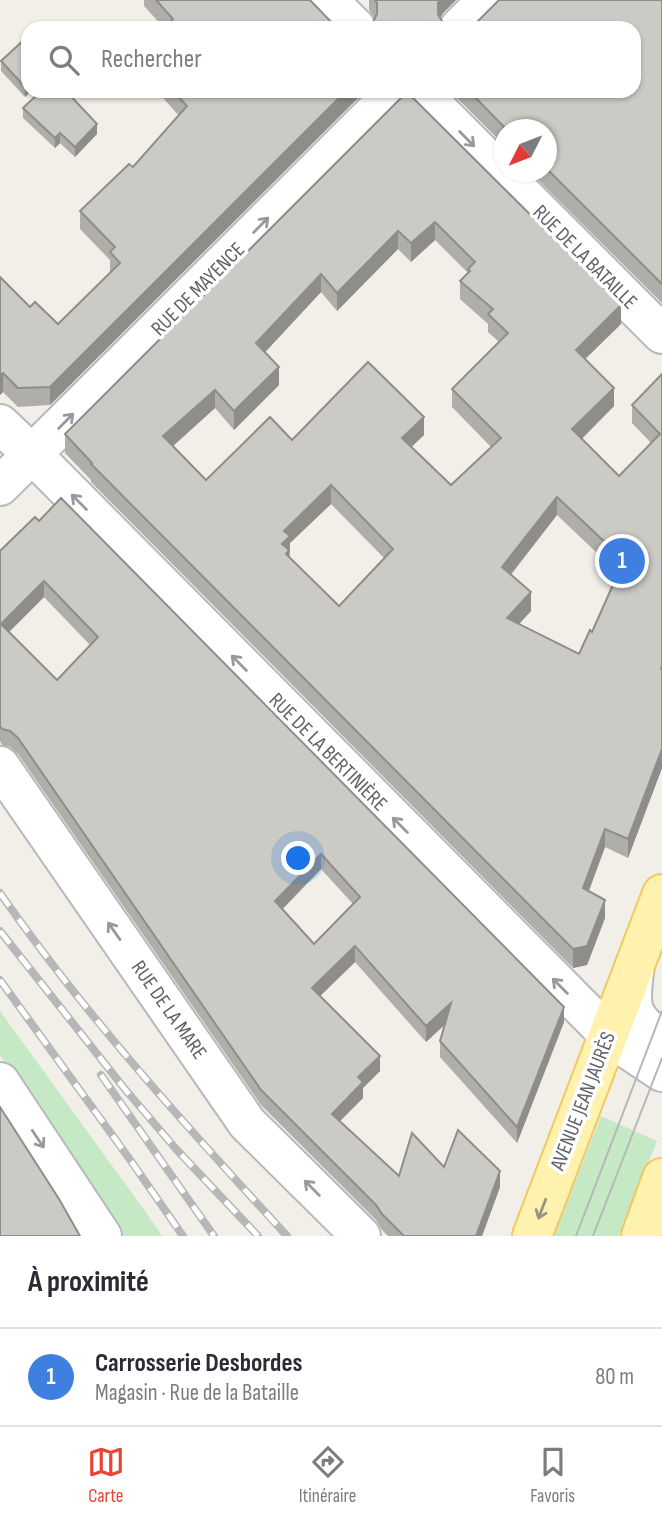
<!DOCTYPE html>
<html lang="fr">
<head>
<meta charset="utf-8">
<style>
  :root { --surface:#fff; --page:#f7f7f7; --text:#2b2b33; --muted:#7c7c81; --line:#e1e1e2; --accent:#ea4335 }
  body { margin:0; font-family:"Sofia Sans Condensed",sans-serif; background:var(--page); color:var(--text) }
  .compass { position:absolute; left:494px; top:119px; width:63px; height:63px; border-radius:50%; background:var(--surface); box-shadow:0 2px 5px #0004; rotate:228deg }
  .you { position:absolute; left:299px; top:859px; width:24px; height:24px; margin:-18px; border:5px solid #fff; border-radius:50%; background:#1a73e8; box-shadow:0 0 0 10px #1a73e833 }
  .badge { display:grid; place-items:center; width:46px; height:46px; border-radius:50%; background:var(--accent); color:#fff; font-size:23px; font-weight:700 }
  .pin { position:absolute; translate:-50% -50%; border:4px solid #fff; box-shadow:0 2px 7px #0006 }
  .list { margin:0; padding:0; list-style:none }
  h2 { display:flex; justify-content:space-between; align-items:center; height:91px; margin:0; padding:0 28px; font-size:30px }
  h2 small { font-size:23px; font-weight:400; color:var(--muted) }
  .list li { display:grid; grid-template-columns:46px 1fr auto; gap:21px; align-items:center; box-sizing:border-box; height:98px; padding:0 28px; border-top:2px solid var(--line) }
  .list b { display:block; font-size:26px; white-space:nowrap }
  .list p { margin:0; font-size:23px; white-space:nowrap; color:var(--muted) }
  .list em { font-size:23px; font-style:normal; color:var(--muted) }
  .icon { flex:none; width:38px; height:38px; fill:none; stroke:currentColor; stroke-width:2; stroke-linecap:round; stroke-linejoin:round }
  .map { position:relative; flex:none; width:662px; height:1236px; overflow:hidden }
  .search { position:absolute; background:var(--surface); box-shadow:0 2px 5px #0004; left:21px; right:21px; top:21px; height:77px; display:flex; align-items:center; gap:18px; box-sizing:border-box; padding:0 24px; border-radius:21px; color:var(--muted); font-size:26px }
  .sheet { height:189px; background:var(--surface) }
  nav { display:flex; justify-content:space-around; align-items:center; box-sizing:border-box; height:98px; border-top:2px solid var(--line); background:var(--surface); font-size:19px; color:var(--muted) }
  nav a { display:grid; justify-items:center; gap:4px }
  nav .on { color:var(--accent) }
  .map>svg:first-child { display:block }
  .green { fill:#c5e8c5 }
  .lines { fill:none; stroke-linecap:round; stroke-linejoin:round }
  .minor-casing { stroke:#b5b8bc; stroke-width:42 }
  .major-casing { stroke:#f2c960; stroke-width:42 }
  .minor { stroke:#fff; stroke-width:38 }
  .major { stroke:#fff2af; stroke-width:38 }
  .tram { stroke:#b6b7b8; stroke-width:2 }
  .rail-casing { stroke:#b6b7b8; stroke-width:8 }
  .rail { stroke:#fff; stroke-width:5; stroke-dasharray:16; stroke-linecap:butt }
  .wall { fill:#afaea9; fill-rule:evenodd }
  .shaded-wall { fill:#8f8d8a }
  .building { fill:#cccac5; stroke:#8f8d8a; stroke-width:2; fill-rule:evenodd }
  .oneway { stroke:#979a9d }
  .oneway2 { stroke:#979581 }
  .labels { text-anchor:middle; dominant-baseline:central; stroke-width:7; stroke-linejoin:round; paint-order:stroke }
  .street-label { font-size:21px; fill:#5f6368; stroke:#fff }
</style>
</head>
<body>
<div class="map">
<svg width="662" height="1236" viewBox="0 0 662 1236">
  <rect width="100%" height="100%" fill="#f1efe8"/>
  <!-- green -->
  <g class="green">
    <polygon points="0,1011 147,1214 162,1236 118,1236 0,1055"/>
    <polygon points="601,1116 657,1141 619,1236 554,1236"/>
  </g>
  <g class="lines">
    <!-- minor casing -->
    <g class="minor-casing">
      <g id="minor">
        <polyline points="328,0 356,28"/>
        <polyline points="459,28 487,0"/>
        <polyline points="419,91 662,334"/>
        <polyline points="0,424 38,460 608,1034 617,1042 662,1072"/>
        <polyline points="0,486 396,91"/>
        <polyline points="0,766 247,1123 361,1236"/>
        <path d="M635 965C630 1001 626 1018 662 1038"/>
        <polyline points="0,1082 102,1236"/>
      </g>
    </g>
    <!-- major casing -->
    <g class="major-casing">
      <g id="major">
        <polyline points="532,1236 662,894"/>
        <polyline points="641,1236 662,1178"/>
      </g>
    </g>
    <!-- minor -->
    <use href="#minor" class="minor"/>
    <!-- major -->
    <use href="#major" class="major"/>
    <!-- tram -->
    <g class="tram">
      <polyline points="576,1236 662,1011"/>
      <polyline points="593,1236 662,1058"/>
    </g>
    <!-- rail casing -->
    <g class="rail-casing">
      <g id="rail">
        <path d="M0 893C85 1015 186 1126 287 1236"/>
        <polyline points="0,931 124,1088 176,1149 258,1236"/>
        <polyline points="0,980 131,1161 183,1236"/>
        <polyline points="101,1075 214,1236"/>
      </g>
    </g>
    <!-- rail -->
    <use href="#rail" class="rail"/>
  </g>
  <!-- wall -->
  <g class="wall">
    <polygon points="144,0 310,0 335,26 346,28 164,28 144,6"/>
    <polygon points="369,0 456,0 443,13 440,18 372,24 375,19 369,10"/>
    <polygon points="662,0 662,303 530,172 547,172 547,130 505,130 505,146 450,91 634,91"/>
    <polygon points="28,42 28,91 31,91 25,97 1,71 1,61"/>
    <polygon points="157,91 365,91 50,405 18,407 3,392 0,395 0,277 30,307 58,324 111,272 110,271 110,260 80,229 80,211 133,167 179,116"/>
    <path d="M407 92 621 324 585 359 614 406 582 439 619 476 651 443 632 423V405L662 374V768L628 858 605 847 589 891 605 918 587 965 573 968 91 482V480L65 453V434ZM435 240 468 273 460 281V299L488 324V332L499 342 452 389V407L491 447 451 485 411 447 424 435 292 440 206 480 173 446 215 408 234 430 279 385 265 352 321 292 337 311 398 249 411 262ZM331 504 384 558 339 606 289 557 290 543ZM557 515 618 573 592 632 579 654 519 624 531 611 511 575Z"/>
    <polygon points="23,108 97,134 75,157 60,143 55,148 23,118"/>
    <path d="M35 517 564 1022 517 1143 440 1057V1041L444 1025 426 1042 355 962 320 996 380 1071 363 1088V1098L340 1121 399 1176 444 1167 500 1187 482 1236H388L382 1230 376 1220 261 1105 18 754 10 747 2 745 0 741V551ZM44 597 90 645 57 680 9 632ZM321 869 353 904 314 944 283 909Z"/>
  </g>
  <!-- shaded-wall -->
  <g class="shaded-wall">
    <polygon points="440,0 456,0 443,13 438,22 438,3"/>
    <polygon points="28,84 28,91 31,91 25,97 25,87"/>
    <polygon points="346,91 365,91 50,405 50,387"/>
    <polygon points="97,124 97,134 75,157 75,147"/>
    <polygon points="60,133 60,143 55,148 55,138"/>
    <polygon points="435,222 435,240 411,262 411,243"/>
    <polygon points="398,231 398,249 337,311 337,293"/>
    <polygon points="321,274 321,292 256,362 256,343"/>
    <polygon points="621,305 621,324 576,368 576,350"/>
    <polygon points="279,367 279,385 234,430 234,411"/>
    <polygon points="3,373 3,392 0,395 0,376"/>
    <polygon points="614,388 614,406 572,448 572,429"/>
    <polygon points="215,390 215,408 163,455 163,436"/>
    <polygon points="424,417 424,435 402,456 402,438"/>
    <polygon points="331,485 331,504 290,543 289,569 282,544 284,531"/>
    <polygon points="557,497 557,515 502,585 502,567"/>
    <polygon points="44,581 44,597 1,640 1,624"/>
    <polygon points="531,592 531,611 507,637 507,618"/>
    <polygon points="662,749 662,768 628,858 628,839"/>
    <polygon points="605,829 605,847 583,906 583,888"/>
    <polygon points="321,854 321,869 275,916 275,901"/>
    <polygon points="605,900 605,918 587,965 573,968 573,949"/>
    <polygon points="355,946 355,962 312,1004 312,988"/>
    <polygon points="451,1003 451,1019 426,1042 426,1026"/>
    <polygon points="564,1007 564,1022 517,1143 517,1127"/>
    <polygon points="380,1056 380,1071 363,1088 363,1098 332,1129 332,1114 358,1077"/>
    <polygon points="500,1171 500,1187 482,1236 476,1236"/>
  </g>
  <!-- building -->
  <g class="building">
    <polygon points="156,0 310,0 335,26 338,23 346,28 164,28 173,19"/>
    <polygon points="375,0 440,0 438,3 438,14 444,25 449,28 365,28 372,24 377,14 377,3"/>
    <polygon points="499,0 662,0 662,284 547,169 547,130 507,130 469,91 634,91 634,28 469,28 474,25"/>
    <polygon points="25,39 28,42 28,84 25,87 1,61"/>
    <polygon points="41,91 66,91 97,124 75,147 60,133 55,138 23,108"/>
    <polygon points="173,91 346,91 50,387 18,388 3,373 0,376 0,277 30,307 35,302 58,324 120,263 110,252 115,247 80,211 129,164 133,167 187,106"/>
    <path d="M407 92 621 305 576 350 614 388 572 429 619 476 660 434 632 405 662 374V666L661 669 662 670V749L628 839 605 829 583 888 605 900 587 946 573 949 91 464 92 463 65 434ZM435 222 475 262 468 269 470 271 460 281 493 309 488 314 508 333 452 389 501 438 451 485 402 438 424 417 368 362 292 440 270 417 206 480 163 436 215 390 234 411 279 367 256 343 321 274 337 293 398 231 411 243ZM331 485 393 549 339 606 286 554 289 550 282 544 290 536 284 531ZM557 497 624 560 592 632 590 630 579 654 507 618 531 592 502 567Z"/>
    <path d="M61 498 564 1007 517 1127 440 1041 451 1003 426 1026 355 946 312 988 380 1056 358 1077 363 1082 332 1114 399 1176 412 1133 444 1167 458 1130 500 1171 476 1236H404L382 1214 376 1205 261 1090 18 738 10 731 2 729 0 726V551L35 517 39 521ZM44 581 98 637 57 680 1 624ZM321 854 360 897 314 944 275 901Z"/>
    <polygon points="0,1107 59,1199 80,1236 1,1236 0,1235"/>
  </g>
  <!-- one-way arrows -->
  <defs><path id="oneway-shaft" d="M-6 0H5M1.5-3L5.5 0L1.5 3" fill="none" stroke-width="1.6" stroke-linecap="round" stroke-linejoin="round" transform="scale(1.75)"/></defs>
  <g class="oneway">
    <use href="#oneway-shaft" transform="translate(467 139) rotate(45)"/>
    <use href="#oneway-shaft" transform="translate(261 225) rotate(-45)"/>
    <use href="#oneway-shaft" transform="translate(66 421) rotate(-45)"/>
    <use href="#oneway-shaft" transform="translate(79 502) rotate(-135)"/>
    <use href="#oneway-shaft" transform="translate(239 663) rotate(-135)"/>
    <use href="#oneway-shaft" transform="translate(400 825) rotate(-135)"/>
    <use href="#oneway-shaft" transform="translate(114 931) rotate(-125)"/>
    <use href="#oneway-shaft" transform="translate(560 986) rotate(-135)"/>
    <use href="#oneway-shaft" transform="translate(38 1139) rotate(56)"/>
    <use href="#oneway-shaft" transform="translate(312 1188) rotate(-135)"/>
  </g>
  <use class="oneway2" href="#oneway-shaft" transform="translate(542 1209) rotate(111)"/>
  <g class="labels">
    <!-- street labels -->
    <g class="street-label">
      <text transform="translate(585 257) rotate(45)">RUE DE LA BATAILLE</text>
      <text transform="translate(198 289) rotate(-45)">RUE DE MAYENCE</text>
      <text transform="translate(328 752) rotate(45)">RUE DE LA BERTINIÈRE</text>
      <text transform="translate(169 1010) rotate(55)">RUE DE LA MARE</text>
      <text transform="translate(583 1101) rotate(-69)">AVENUE JEAN JAURÈS</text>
    </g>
  </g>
</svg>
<svg class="compass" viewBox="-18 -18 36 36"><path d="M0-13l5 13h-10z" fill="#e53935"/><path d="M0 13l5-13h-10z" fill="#7c7c81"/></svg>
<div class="you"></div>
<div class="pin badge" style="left:622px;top:561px;background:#3f7fe0">1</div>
<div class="search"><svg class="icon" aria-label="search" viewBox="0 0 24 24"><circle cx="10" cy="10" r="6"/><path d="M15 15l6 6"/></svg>Rechercher</div>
</div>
<section class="sheet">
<h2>À proximité<small></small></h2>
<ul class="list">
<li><span class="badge" style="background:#3f7fe0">1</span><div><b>Carrosserie Desbordes</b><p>Magasin · Rue de la Bataille</p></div><em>80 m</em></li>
</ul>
</section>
<nav>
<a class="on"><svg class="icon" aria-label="map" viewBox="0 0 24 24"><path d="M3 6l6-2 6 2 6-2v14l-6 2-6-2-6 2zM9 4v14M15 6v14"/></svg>Carte</a>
<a><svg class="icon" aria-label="directions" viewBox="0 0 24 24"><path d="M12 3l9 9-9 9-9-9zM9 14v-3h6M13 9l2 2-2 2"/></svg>Itinéraire</a>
<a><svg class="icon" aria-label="saved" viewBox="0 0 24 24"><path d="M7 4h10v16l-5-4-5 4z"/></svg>Favoris</a>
</nav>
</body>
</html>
